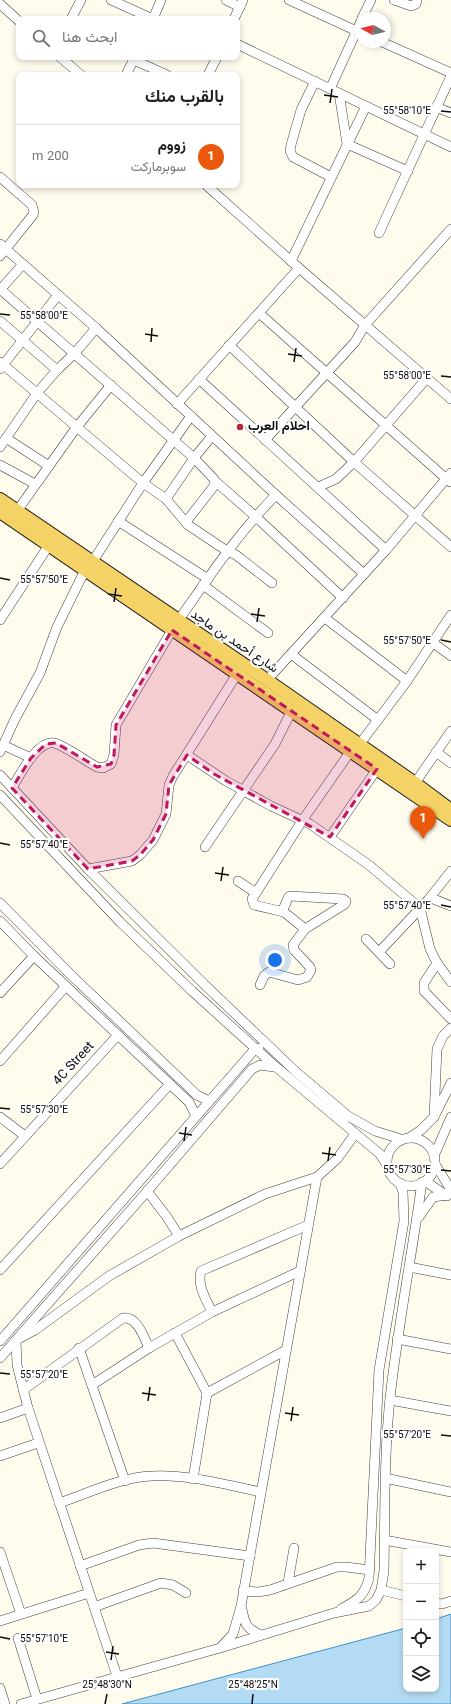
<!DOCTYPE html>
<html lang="ar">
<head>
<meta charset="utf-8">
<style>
  :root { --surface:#fff; --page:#f6f6f6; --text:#202124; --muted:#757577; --line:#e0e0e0; --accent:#ea580c }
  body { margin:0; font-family:Georgia,Vazirmatn,serif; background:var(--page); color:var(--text); direction:rtl }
  .controls { position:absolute; right:12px; bottom:12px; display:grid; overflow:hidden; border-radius:8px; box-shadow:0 2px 6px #0003 }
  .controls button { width:36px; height:36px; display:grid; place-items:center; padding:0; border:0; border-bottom:1px solid var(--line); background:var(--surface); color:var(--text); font:20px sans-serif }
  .compass { position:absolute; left:355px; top:12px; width:36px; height:36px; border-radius:50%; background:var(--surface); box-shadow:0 2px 6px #0003; rotate:278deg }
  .you { position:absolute; left:275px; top:960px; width:14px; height:14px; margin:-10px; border:3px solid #fff; border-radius:50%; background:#1a73e8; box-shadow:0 0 0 6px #1a73e833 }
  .badge { display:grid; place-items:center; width:26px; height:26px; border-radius:50%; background:var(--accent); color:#fff; font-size:13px; font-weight:700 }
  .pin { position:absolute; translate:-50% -33px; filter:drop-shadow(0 1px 2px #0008) }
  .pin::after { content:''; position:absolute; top:21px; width:14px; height:12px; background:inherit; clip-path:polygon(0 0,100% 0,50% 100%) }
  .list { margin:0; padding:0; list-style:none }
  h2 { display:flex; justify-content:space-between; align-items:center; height:52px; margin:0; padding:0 16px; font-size:17px }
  h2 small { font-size:13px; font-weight:400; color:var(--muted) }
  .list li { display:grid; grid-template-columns:26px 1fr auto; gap:12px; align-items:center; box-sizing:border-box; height:64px; padding:0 16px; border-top:1px solid var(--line) }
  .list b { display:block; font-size:15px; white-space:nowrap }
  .list p { margin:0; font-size:13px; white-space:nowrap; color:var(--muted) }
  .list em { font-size:13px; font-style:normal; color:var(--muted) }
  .icon { flex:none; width:22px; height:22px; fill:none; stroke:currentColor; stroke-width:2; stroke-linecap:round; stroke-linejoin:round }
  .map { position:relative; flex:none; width:451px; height:1704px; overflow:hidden; direction:ltr }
  .search { position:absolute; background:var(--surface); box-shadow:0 2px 6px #0003; left:16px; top:16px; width:224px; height:44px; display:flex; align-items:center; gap:10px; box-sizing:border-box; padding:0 14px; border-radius:8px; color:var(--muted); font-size:15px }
  .panel { position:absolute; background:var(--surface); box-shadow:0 2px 6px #0003; left:16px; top:72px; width:224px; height:116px; border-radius:8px; direction:rtl }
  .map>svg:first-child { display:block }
  .water { fill:#b3dcf4; stroke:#3c92ca }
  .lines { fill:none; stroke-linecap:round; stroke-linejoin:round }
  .minor-casing { stroke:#404040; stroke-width:10 }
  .major-casing { stroke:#1e1e1e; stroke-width:14 }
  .minor { stroke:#fff; stroke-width:9 }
  .major { stroke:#f5d266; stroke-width:12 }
  .marked { fill:#c2185b; fill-opacity:0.2; stroke:#c2185b; stroke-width:3; stroke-dasharray:8 5; stroke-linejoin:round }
  .ticks { fill:none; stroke:#0d0d0d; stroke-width:1.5 }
  .poi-dot { fill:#b92830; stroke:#fff; stroke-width:1.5 }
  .labels { text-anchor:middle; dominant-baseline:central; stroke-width:4; stroke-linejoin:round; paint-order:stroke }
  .poi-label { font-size:13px; font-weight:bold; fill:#0d0d0d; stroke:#fff; text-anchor:start }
  .street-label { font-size:13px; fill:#0d0d0d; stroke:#fff }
  .ticks-label { font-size:10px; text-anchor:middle; fill:#0d0d0d; stroke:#fff; stroke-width:4; stroke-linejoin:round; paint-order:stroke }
</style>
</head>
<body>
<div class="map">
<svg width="451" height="1704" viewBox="0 0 451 1704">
  <rect width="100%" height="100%" fill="#fffbed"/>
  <!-- water -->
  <polygon class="water" points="451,1614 451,1704 122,1704 406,1628 406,1689 436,1689 436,1619"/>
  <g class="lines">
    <!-- minor casing -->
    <g class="minor-casing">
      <g id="minor">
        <polyline points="111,0 153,19"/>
        <polyline points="226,0 240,7"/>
        <polyline points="289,0 361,33"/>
        <polyline points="394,0 411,6 416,4 417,0"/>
        <polyline points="0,4 19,21"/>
        <polyline points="362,18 371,0"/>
        <polyline points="71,19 81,0"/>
        <polyline points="153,19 161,0"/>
        <polyline points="234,19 243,0"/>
        <polyline points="382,42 451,73"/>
        <polyline points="237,44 451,147"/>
        <polyline points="60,57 81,75"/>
        <polyline points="134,60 167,75"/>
        <polyline points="126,75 135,57"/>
        <polyline points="208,75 217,57"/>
        <polyline points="315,81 301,110 291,145 290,151 293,157 331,177"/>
        <polyline points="330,89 361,21"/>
        <polyline points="339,93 347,144 408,171"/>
        <polyline points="436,107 451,113"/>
        <polyline points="0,177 32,205 34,212 33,215 0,256"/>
        <polyline points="206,185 299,268 451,399"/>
        <polyline points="379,233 451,76"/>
        <polyline points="0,244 96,328 276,495 364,574"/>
        <polyline points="291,261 366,106"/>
        <polyline points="0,289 194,458 214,479 214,486 186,522"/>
        <polyline points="0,290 23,264"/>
        <polyline points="259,313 450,482"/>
        <polyline points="0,321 57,370"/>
        <polyline points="229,345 354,462 451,547"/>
        <polyline points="0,362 143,483 166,499 188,525 227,551 236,555 272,583"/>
        <polyline points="0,369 58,295"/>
        <polyline points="199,379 386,550"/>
        <polyline points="177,404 299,268"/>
        <polyline points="6,438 49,466"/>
        <polyline points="265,440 355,342 365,325 451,229"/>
        <polyline points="0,447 37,393 57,370 75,353 96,328"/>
        <polyline points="0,465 35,484"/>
        <polyline points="215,481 255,516 343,598"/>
        <polyline points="318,487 336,479 354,462 427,378"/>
        <polyline points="166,499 194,458 212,436"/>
        <polyline points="17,511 76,428 111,385"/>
        <polyline points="118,521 208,579"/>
        <polyline points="93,561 143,483 191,416"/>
        <polyline points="203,585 268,633"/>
        <polyline points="325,618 407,681"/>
        <polyline points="0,620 49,545"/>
        <path d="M178 621C209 577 238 533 276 495"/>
        <polyline points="432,642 451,656"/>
        <polyline points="291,654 378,720"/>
        <polyline points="267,680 386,550 451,473"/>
        <polyline points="3,745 31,758"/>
        <polyline points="359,745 407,681 451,615"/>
        <polyline points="0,752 15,719 40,673 57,627 85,570"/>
        <polyline points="436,752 451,763"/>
        <polyline points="187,755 226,781 271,806 310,824 369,865 420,908 430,949 437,963 451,982"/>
        <polyline points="0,775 88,869 206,986 295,1071 348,1116 375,1131 401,1139"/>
        <polyline points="415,783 451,731"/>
        <path d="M12 788C20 775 37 740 54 743 64 745 87 762 97 767L103 768 111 764 114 755 116 725 172 630"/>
        <polyline points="0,795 120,922 192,991 276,1067 380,1154 387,1165"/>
        <polyline points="330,837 377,769"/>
        <polyline points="205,847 275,744 291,712"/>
        <polyline points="88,869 132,861 140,855 153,840 166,814 169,785 173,776 237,674"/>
        <polyline points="238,881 256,893"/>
        <polyline points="431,898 451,906"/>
        <polyline points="0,903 70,974 197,1095 209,1101"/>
        <polyline points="0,921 34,956 189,1102 196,1116"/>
        <polyline points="305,929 284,912 254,905 252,899 302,821 350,752"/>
        <polyline points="366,939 390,964"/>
        <polyline points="379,952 428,900 451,871"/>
        <polyline points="437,963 424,983 424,991 451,1019"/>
        <polyline points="260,985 264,976 269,972 298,980 307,977 311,970 310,967 294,950 293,945 305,929 345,904 346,901 343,899 290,896 288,898 282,912"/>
        <polyline points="0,993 34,956"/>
        <polyline points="0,1061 66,986"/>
        <polyline points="0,1117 25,1136"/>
        <polyline points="434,1117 437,1049 443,1036 451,1028"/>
        <polyline points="409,1138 421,1130 434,1117 451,1083"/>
        <circle cx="411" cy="1162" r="24"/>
        <polyline points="434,1156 451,1117"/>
        <polyline points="0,1164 118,1035"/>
        <polyline points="435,1164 451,1190"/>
        <polyline points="425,1181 447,1196"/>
        <polyline points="147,1191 167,1217 179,1236"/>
        <polyline points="419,1217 433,1197 447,1195"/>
        <polyline points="409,1267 451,1275"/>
        <polyline points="0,1270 170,1084"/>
        <path d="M212 1312C206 1299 197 1286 201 1271L308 1225"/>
        <polyline points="175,1333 207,1393 193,1479"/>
        <polyline points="397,1339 451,1349"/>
        <polyline points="0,1341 255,1049 259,1048"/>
        <polyline points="79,1348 125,1481"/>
        <polyline points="0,1358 143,1196 252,1069 260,1065 274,1067"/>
        <polyline points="92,1385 149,1348 212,1312 300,1271"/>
        <path d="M23 1390 123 1318C137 1316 144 1337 149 1348"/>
        <polyline points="207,1393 286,1350"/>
        <polyline points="390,1400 451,1411"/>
        <polyline points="0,1418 28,1408"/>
        <polyline points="0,1456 38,1443"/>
        <polyline points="385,1478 451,1492"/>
        <path d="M59 1503C89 1493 121 1477 152 1476 188 1474 226 1485 261 1492"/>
        <polyline points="384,1540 451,1552"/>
        <polyline points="0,1552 21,1614"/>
        <polyline points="80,1566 139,1545 153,1543 250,1556"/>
        <polyline points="288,1583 294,1548"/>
        <polyline points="381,1590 406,1596"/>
        <polyline points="243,1591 258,1592 270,1590 337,1567 346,1567 370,1570"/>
        <polyline points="436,1603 442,1604 451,1601"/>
        <polyline points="94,1607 161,1583 173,1585 186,1593"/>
        <path d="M242 1609C245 1625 246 1628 261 1635"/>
        <path d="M341 1609C357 1600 364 1597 369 1578L379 1370 404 1221 403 1192 400 1183"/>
        <polyline points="0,1621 89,1593"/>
        <polyline points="18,1638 37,1699"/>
        <polyline points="221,1647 233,1634 241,1606 317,1177"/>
        <polyline points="117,1676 28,1408 17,1365 16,1340 35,1330 109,1276 179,1236 265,1194 317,1177 337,1159 355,1134"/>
        <polyline points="0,1688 5,1704"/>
        <path d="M21 1704 220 1648 334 1613 369 1606 376 1600 381 1590 384 1571C385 1514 384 1456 390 1398 398 1326 412 1254 422 1182"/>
      </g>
    </g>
    <!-- major casing -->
    <g class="major-casing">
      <g id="major">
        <polyline points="0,499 267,680 415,783 451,810"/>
        <polyline points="0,512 451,820"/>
      </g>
    </g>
    <!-- minor -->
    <use href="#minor" class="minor"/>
    <!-- major -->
    <use href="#major" class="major"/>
  </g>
  <!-- marked area -->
  <path class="marked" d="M172 630 377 769 330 837 214 774 187 755 169 785 166 814 153 840 140 855 132 861 88 869 12 788 31 758 46 744 56 743 97 767 111 764 114 755 116 725Z"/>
  <!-- ticks -->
  <path class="ticks" d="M324 95 338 97M330 103 332 89M441 111 451 112M0 314 10 315M145 334 158 336M151 342 152 328M288 354 302 356M294 362 296 348M441 376 451 377M0 578 10 580M108 594 122 596M114 602 116 588M251 614 265 616M257 622 259 608M441 640 451 642M0 843 10 845M215 873 229 875M221 881 223 867M441 905 451 907M0 1108 10 1109M179 1133 192 1135M184 1141 186 1127M322 1153 336 1155M328 1161 330 1147M441 1170 451 1171M0 1373 10 1374M142 1393 156 1395M148 1401 150 1387M285 1413 299 1415M291 1421 293 1407M441 1435 451 1436M0 1637 10 1639M106 1652 119 1654M111 1660 113 1646M105 1704 107 1694M252 1704 253 1694"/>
  <!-- markers -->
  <circle class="poi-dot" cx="240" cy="427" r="4"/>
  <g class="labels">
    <!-- poi labels -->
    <g class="poi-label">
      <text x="248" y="427">احلام العرب</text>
    </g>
    <!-- street labels -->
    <g class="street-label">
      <text transform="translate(234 642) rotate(34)">شارع أحمد بن ماجد</text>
      <text transform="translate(74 1064) rotate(-47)">4C Street</text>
    </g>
  </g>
  <g class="ticks-label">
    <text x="407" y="114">55°58'10"E</text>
    <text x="44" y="319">55°58'00"E</text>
    <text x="407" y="379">55°58'00"E</text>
    <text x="44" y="583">55°57'50"E</text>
    <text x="407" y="644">55°57'50"E</text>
    <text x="44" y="848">55°57'40"E</text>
    <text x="407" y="909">55°57'40"E</text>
    <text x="44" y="1113">55°57'30"E</text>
    <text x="407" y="1173">55°57'30"E</text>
    <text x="44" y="1378">55°57'20"E</text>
    <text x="407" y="1438">55°57'20"E</text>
    <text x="44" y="1642">55°57'10"E</text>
    <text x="107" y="1688">25°48'30"N</text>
    <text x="253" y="1688">25°48'25"N</text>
  </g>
</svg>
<div class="controls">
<button>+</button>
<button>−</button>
<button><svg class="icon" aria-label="locate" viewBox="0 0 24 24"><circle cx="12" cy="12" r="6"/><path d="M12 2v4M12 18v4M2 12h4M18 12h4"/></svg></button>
<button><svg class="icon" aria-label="layers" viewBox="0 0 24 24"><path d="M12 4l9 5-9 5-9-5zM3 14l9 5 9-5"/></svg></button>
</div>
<svg class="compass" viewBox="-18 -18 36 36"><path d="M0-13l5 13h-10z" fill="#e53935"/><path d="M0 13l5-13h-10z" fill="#757577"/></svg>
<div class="you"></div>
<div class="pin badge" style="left:423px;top:839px">1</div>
<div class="search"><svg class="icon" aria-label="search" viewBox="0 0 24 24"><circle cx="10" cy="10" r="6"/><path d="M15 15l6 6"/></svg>ابحث هنا</div>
<section class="panel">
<h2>بالقرب منك<small></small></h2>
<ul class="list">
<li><span class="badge">1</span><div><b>زووم</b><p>سوبرماركت</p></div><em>200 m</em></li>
</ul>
</section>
</div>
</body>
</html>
